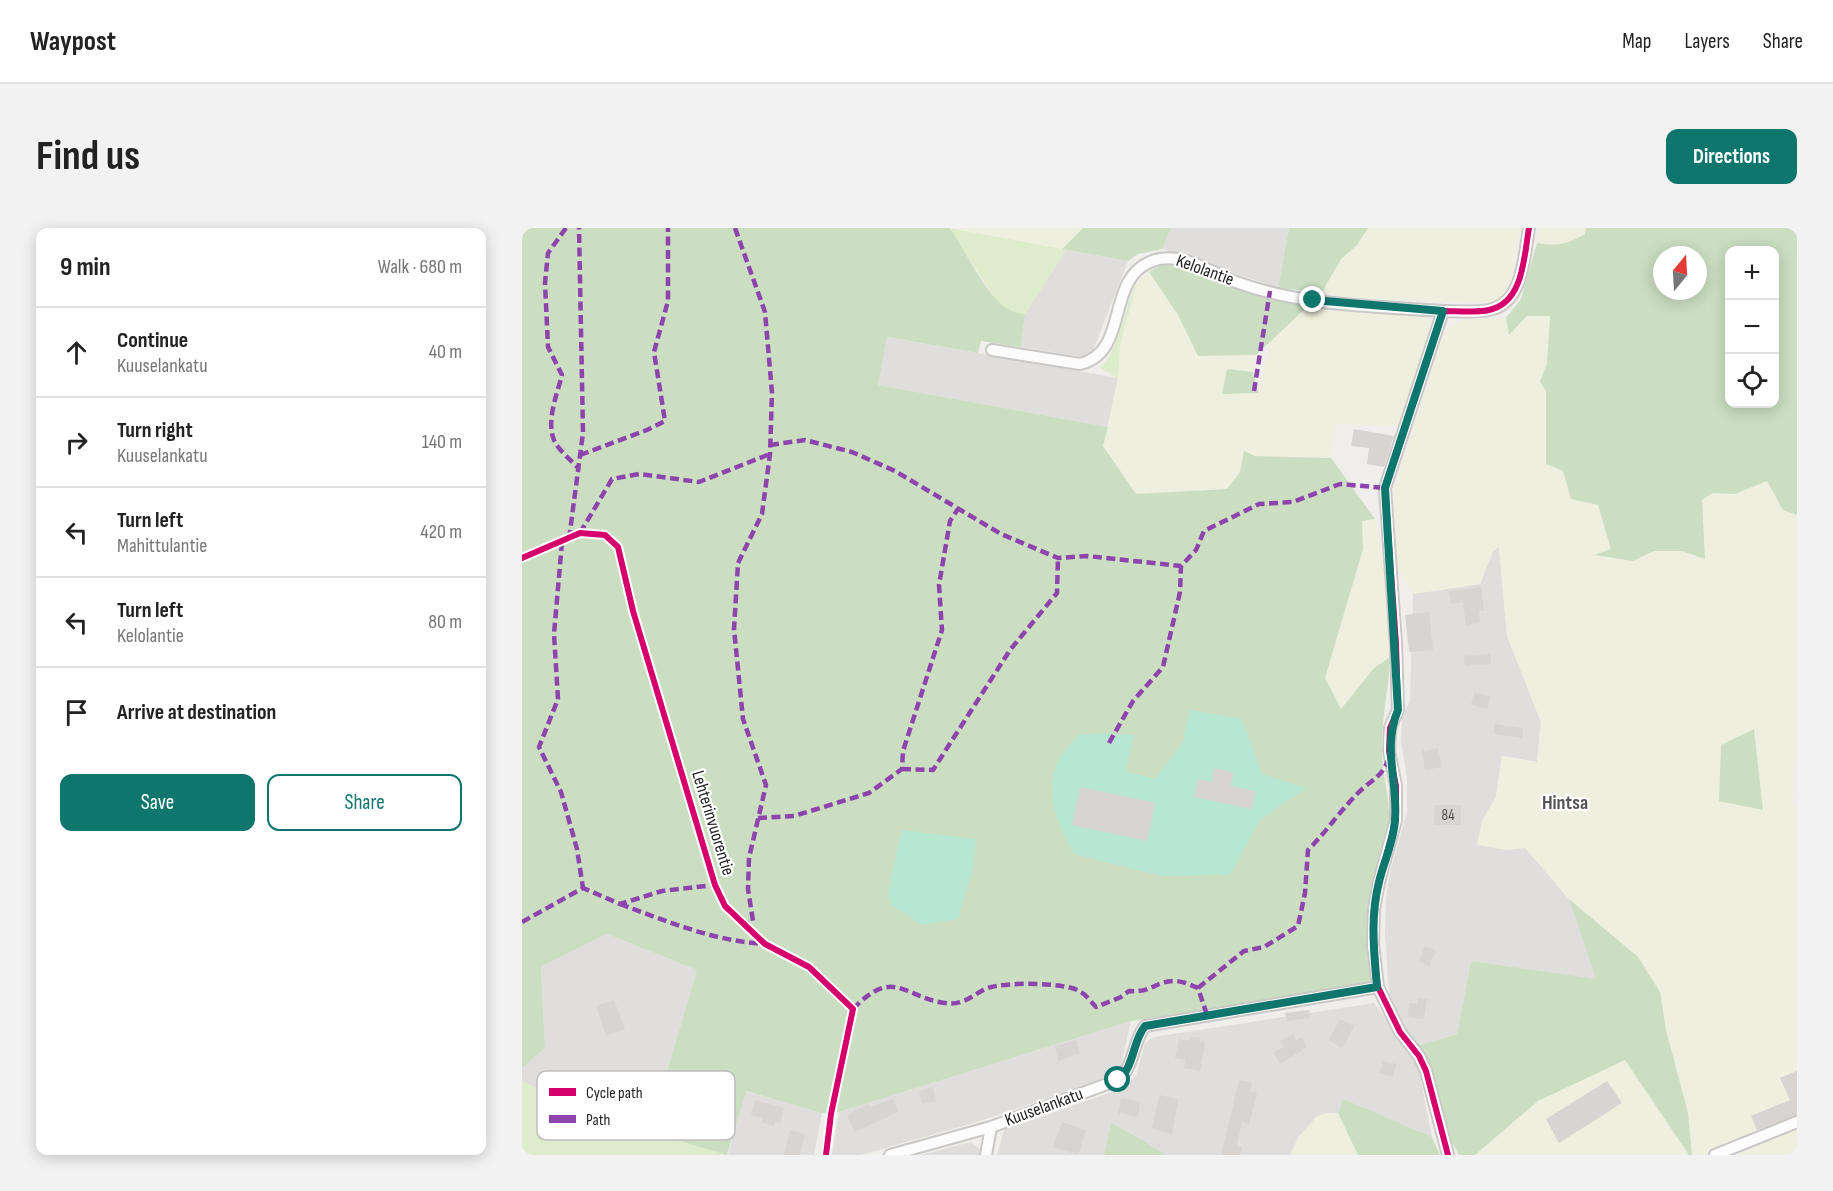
<!DOCTYPE html>
<html lang="en">
<head>
<meta charset="utf-8">
<style>
  :root { --surface:#fff; --page:#f2f2f2; --text:#222; --muted:#767676; --line:#e0e0e0; --accent:#0f766e }
  body { margin:0; font-family:"Sofia Sans Condensed",sans-serif; background:var(--page); color:var(--text) }
  .controls { position:absolute; right:18px; top:18px; display:grid; overflow:hidden; border-radius:12px; box-shadow:0 3px 15px #0003 }
  .controls button { width:54px; height:54px; display:grid; place-items:center; padding:0; border:0; border-bottom:2px solid var(--line); background:var(--surface); color:var(--text); font:30px sans-serif }
  .compass { position:absolute; left:1131px; top:18px; width:54px; height:54px; border-radius:50%; background:var(--surface); box-shadow:0 3px 15px #0003; rotate:18deg }
  .stop { position:absolute; width:18px; height:18px; margin:-14px; border:4px solid #0f766e; border-radius:50%; background:#fff }
  .stop.end { background:#0f766e; border-color:#fff; box-shadow:0 2px 6px #0008 }
  .list { margin:0; padding:0; list-style:none }
  h2 { display:flex; justify-content:space-between; align-items:center; height:78px; margin:0; padding:0 24px; font-size:26px }
  h2 small { font-size:20px; font-weight:400; color:var(--muted) }
  .list li { display:grid; grid-template-columns:39px 1fr auto; gap:18px; align-items:center; box-sizing:border-box; height:90px; padding:0 24px; border-top:2px solid var(--line) }
  .list b { display:block; font-size:22px; white-space:nowrap }
  .list p { margin:0; font-size:20px; white-space:nowrap; color:var(--muted) }
  .list em { font-size:20px; font-style:normal; color:var(--muted) }
  .actions { display:flex; gap:12px; padding:18px 24px }
  .actions a { flex:1; padding:14px 0; border:2px solid var(--accent); border-radius:12px; text-align:center; font-size:21px; color:var(--accent) }
  .actions .main { background:var(--accent); color:#fff }
  .icon { flex:none; width:33px; height:33px; fill:none; stroke:currentColor; stroke-width:2; stroke-linecap:round; stroke-linejoin:round }
  .map { position:relative; flex:none; width:1275px; height:927px; overflow:hidden; border-radius:12px }
  header { display:flex; align-items:center; gap:36px; box-sizing:border-box; height:84px; padding:0 30px; background:var(--surface); border-bottom:2px solid var(--line) }
  header strong { font-size:28px }
  nav { display:flex; gap:33px; margin-inline-start:auto; font-size:21px }
  .intro { display:flex; align-items:center; justify-content:space-between; box-sizing:border-box; height:144px; padding:0 36px }
  h1 { margin:0; font-size:42px }
  .button { padding:15px 27px; border-radius:12px; background:var(--accent); color:#fff; font-size:21px; font-weight:700 }
  main { display:flex; gap:36px; padding:0 36px }
  aside { flex:1; background:var(--surface); border-radius:12px; box-shadow:0 3px 15px #0003 }
  .map>svg:first-child { display:block }
  .residential { fill:#dfdedc }
  .farmland { fill:#efefdf }
  .grass { fill:#ddeccb }
  .forest { fill:#cbdec1; fill-rule:evenodd }
  .pitch { fill:#b7e6d2 }
  .building { fill:#d7d4d2 }
  .lines { fill:none; stroke-linecap:round; stroke-linejoin:round }
  .street-casing { stroke:#c9c8c7; stroke-width:14 }
  .street { stroke:#fdfcfc; stroke-width:10 }
  .quiet { stroke:#8e44ad; stroke-width:4.5; stroke-dasharray:9 4.5; stroke-linecap:butt }
  .cycleway-casing { stroke:#fff; stroke-width:10 }
  .cycleway { stroke:#d6006c; stroke-width:6 }
  .route { stroke:#0f766e; stroke-width:8 }
  .labels { text-anchor:middle; dominant-baseline:central; stroke-width:4.5; stroke-linejoin:round; paint-order:stroke }
  .number-label { font-size:15px; fill:#4f4e4e }
  .street-label { font-size:18px; fill:#222; stroke:#fff }
  .neighbourhood-label { font-size:20px; font-weight:bold; fill:#555; stroke:#fff }
  .key { fill:#fff; stroke:#bdbdbd; stroke-width:1.5 }
  .key-label { font-size:16px; fill:#222 }
</style>
</head>
<body>
<header>
<strong>Waypost</strong>
<nav><a>Map</a><a>Layers</a><a>Share</a></nav>
</header>
<div class="intro"><h1>Find us</h1><a class="button">Directions</a></div>
<main>
<aside>
<h2>9 min<small>Walk · 680 m</small></h2>
<ul class="list">
<li><svg class="icon" aria-label="ahead" viewBox="0 0 24 24"><path d="M12 20V5M6 11l6-6 6 6"/></svg><div><b>Continue</b><p>Kuuselankatu</p></div><em>40 m</em></li>
<li><svg class="icon" aria-label="right" viewBox="0 0 24 24"><path d="M7 20v-9h11M14 6l5 5-5 5"/></svg><div><b>Turn right</b><p>Kuuselankatu</p></div><em>140 m</em></li>
<li><svg class="icon" aria-label="left" viewBox="0 0 24 24"><path d="M17 20v-9H6M10 6l-5 5 5 5"/></svg><div><b>Turn left</b><p>Mahittulantie</p></div><em>420 m</em></li>
<li><svg class="icon" aria-label="left" viewBox="0 0 24 24"><path d="M17 20v-9H6M10 6l-5 5 5 5"/></svg><div><b>Turn left</b><p>Kelolantie</p></div><em>80 m</em></li>
<li><svg class="icon" aria-label="arrive" viewBox="0 0 24 24"><path d="M6 21V4h12l-3 4 3 4H6"/></svg><div><b>Arrive at destination</b></div></li>
</ul>
<div class="actions"><a class="main">Save</a><a>Share</a></div>
</aside>
<div class="map">
<svg width="1275" height="927" viewBox="0 0 1275 927">
  <rect width="100%" height="100%" fill="#f0eeeb"/>
  <!-- residential -->
  <g class="residential">
    <polygon points="649,0 767,0 756,60 640,21"/>
    <polygon points="544,22 606,33 568,130 499,119 503,86"/>
    <polygon points="364,109 596,150 586,199 356,157"/>
    <polygon points="977,319 985,408 1019,494 1015,534 980,528 974,569 960,593 985,622 1003,619 1047,671 1075,752 949,733 935,806 892,819 867,765 863,706 864,672 868,645 885,583 885,549 879,514 880,491 888,473 891,366 958,356 971,323"/>
    <polygon points="85,706 175,742 127,904 72,889 0,853 0,840 23,819 19,739"/>
    <polygon points="852,775 896,837 910,909 822,871 816,885 804,885 777,908 768,927 645,927 589,894 582,927 475,927 482,902 595,862 614,848 623,815 632,809"/>
    <polygon points="609,793 597,846 455,894 339,927 310,927 317,884"/>
    <polygon points="223,863 300,885 292,927 206,927"/>
    <polygon points="449,914 462,924 461,927 398,927"/>
  </g>
  <!-- farmland -->
  <g class="farmland">
    <polygon points="427,0 561,0 540,21"/>
    <polygon points="846,0 999,0 988,54 983,67 968,75 821,69 800,64 819,31 835,17"/>
    <polygon points="1017,0 1064,0 1063,5 1048,15 1032,18 1015,15"/>
    <polygon points="627,44 656,87 676,128 734,127 731,144 705,141 700,166 736,165 748,113 785,79 898,87 906,90 907,101 880,198 814,196 809,230 733,228 705,261 614,266 581,218 596,150 598,118 615,54"/>
    <polygon points="1005,88 1028,88 1025,135 1018,154 1024,163 1025,188 1049,271 1076,277 1089,321 1073,328 1111,333 1132,323 1160,323 1173,329 1180,272 1191,265 1213,266 1245,253 1261,282 1275,287 1275,521 1272,536 1271,576 1275,580 1275,889 1184,927 1170,927 1166,885 1144,802 1138,764 1116,730 1047,671 1003,620 985,622 955,617 960,593 974,569 980,528 1015,534 1019,494 985,408 977,319 971,323 958,356 891,366 876,340 867,291 868,276 920,110 926,99 944,91 984,90 987,106"/>
    <polygon points="853,291 868,381 868,429 852,440 819,481 803,450 841,322 840,293"/>
    <polygon points="1103,831 1167,927 953,927 1016,873"/>
    <polygon points="804,885 816,885 836,927 768,927 777,908 795,888"/>
    <polygon points="1275,901 1275,927 1214,927 1245,913"/>
  </g>
  <!-- grass -->
  <g class="grass">
    <polygon points="427,0 540,21 544,22 503,86 493,86 478,78"/>
    <path d="M615 54 598 118 596 150 578 140C597 124 602 79 615 54Z"/>
    <polygon points="0,853 72,889 207,927 0,927"/>
  </g>
  <!-- forest -->
  <g class="forest">
    <path d="M0 0H427C447 24 469 87 503 86L499 119 459 113 456 125 365 109 356 157 586 199 581 218 614 266 705 261 718 244 722 223 733 228 809 230 853 291 840 293 841 321 803 450 819 481 852 440 868 429C867 457 861 484 860 512 858 541 869 569 867 599 865 617 855 634 851 651 843 687 844 721 852 756L609 793 317 884 300 885 224 863 205 927 127 904 175 742 85 706 19 739 23 820 0 840Z"/>
    <polygon points="561,0 649,0 640,21 616,26 606,33 540,21"/>
    <polygon points="767,0 846,0 835,17 819,31 800,64 756,60"/>
    <path d="M1064 0H1275V287L1261 282 1245 253 1213 266 1191 265 1180 272 1183 331 1160 323H1132L1111 333 1072 327 1089 321 1076 277 1049 271 1041 243 1024 236V163L1018 154 1025 135 1028 88H1005L987 107 984 90 999 71 1015 15C1035 19 1046 16 1063 6ZM1208 22H1252V176H1208ZM1140 27H1176V63H1140Z"/>
    <polygon points="655,35 720,62 785,79 734,127 676,128 656,87 627,44 641,36"/>
    <polygon points="705,141 731,144 736,165 700,166"/>
    <polygon points="1232,501 1241,582 1197,573 1199,517"/>
    <polygon points="1047,671 1116,729 1138,764 1144,802 1166,885 1170,927 1167,927 1103,832 1016,873 953,927 937,927 926,908 892,819 935,806 949,733 1074,751"/>
    <polygon points="822,871 910,909 918,927 836,927 816,885"/>
    <polygon points="589,894 645,927 582,927"/>
  </g>
  <!-- pitch -->
  <g class="pitch">
    <path d="M668 482 720 491 740 546 784 560 738 592 708 647 640 648 552 626C537 598 522 570 534 538 538 527 549 516 556 507L578 505 612 507 603 543 633 551 661 514Z"/>
    <polygon points="379,602 454,611 451,640 436,691 400,697 369,677 366,665"/>
  </g>
  <!-- building -->
  <g class="building">
    <polygon points="832,201 872,208 862,239 845,236 847,220 829,218"/>
    <polygon points="959,359 962,383 957,383 958,395 944,397 941,374 929,376 927,363"/>
    <polygon points="907,384 911,422 887,424 883,387"/>
    <polygon points="968,426 969,436 943,438 942,428"/>
    <polygon points="952,464 969,469 965,481 949,477"/>
    <polygon points="973,496 1001,500 1000,510 972,506"/>
    <polygon points="916,520 920,539 903,542 900,523"/>
    <polygon points="692,540 711,544 709,558 733,563 730,581 672,569 676,551 690,554"/>
    <polygon points="558,559 633,575 625,613 550,597"/>
    <polygon points="913,577 939,577 939,597 912,597"/>
    <polygon points="903,718 914,723 907,738 897,733"/>
    <polygon points="895,770 905,771 902,791 886,789 887,775 895,776"/>
    <polygon points="92,772 103,801 84,808 74,778"/>
    <polygon points="787,782 789,790 765,793 763,785"/>
    <polygon points="818,791 832,798 820,820 807,812"/>
    <polygon points="771,806 774,812 780,809 785,819 758,836 752,824 762,819 758,813"/>
    <polygon points="670,809 678,810 678,814 683,815 678,843 662,840 663,832 653,830 657,811 668,813"/>
    <polygon points="554,812 558,826 536,833 533,818"/>
    <polygon points="861,833 874,836 871,849 858,845"/>
    <polygon points="1275,843 1275,887 1235,902 1229,888 1268,872 1258,850"/>
    <polygon points="717,852 730,855 728,863 735,865 727,896 720,894 715,917 720,919 718,927 699,927"/>
    <polygon points="1085,853 1100,875 1037,915 1024,891"/>
    <polygon points="411,859 414,873 400,876 397,863"/>
    <polygon points="637,867 656,871 650,906 630,901"/>
    <polygon points="599,870 618,874 616,889 596,885"/>
    <polygon points="371,871 376,884 333,904 325,887 346,876 348,879"/>
    <polygon points="233,872 262,880 258,895 253,894 252,898 239,894 241,890 229,887"/>
    <polygon points="540,894 564,902 556,927 531,919"/>
    <polygon points="268,902 283,906 278,927 262,927"/>
  </g>
  <g class="lines">
    <!-- street casing -->
    <g class="street-casing">
      <g id="street">
        <path d="M470 122 558 136C608 124 583 53 628 34 657 21 687 44 714 54 779 78 852 78 921 83"/>
        <path d="M368 927 469 899 596 852C613 838 610 815 623 798L856 759"/>
        <polyline points="464,927 469,899"/>
        <path d="M926 927 904 843 897 828 878 804 856 759 851 716 852 681 857 654 874 592V558L867 523 868 500 876 482 874 416 863 260 921 83C936 83 953 85 967 82 1002 75 1002 27 1007 0"/>
        <polyline points="1193,927 1275,894"/>
      </g>
    </g>
    <!-- street -->
    <use href="#street" class="street"/>
    <!-- quiet -->
    <g class="quiet">
      <path d="M44 0 26 25 23 55 26 119 40 147C35 166 24 193 32 212 36 222 49 232 57 241"/>
      <polyline points="213,0 243,84 250,165 248,226 240,286 216,335 212,401 221,491 244,557 227,630 226,661 231,693 223,697"/>
      <polyline points="732,163 748,63"/>
      <polyline points="248,217 283,212 330,224 373,243 479,306 536,330 565,328 659,338 674,322 682,303 737,276 771,274 818,256 863,260"/>
      <polyline points="58,227 125,202 143,193 132,124 146,73 146,0"/>
      <polyline points="58,305 90,251 117,246 177,254 248,226"/>
      <polyline points="47,311 61,205 57,0"/>
      <polyline points="40,314 32,406 36,471 17,519 39,564 55,621 61,660"/>
      <polyline points="587,515 611,473 641,439 658,364 659,338"/>
      <polyline points="380,541 411,542 488,422 535,365 536,330"/>
      <polyline points="236,590 272,588 347,565 380,541 381,523 420,402 417,357 428,293 436,281"/>
      <path d="M98 676C144 693 192 713 242 716"/>
      <polyline points="0,694 61,660 98,676 140,663 193,657"/>
      <path d="M676 760 722 723 742 719 776 698 783 665 786 622C804 604 818 583 836 565 852 549 858 552 867 530"/>
      <path d="M331 781C372 738 383 770 423 775 443 778 452 765 466 760 481 754 543 754 557 763 564 766 569 774 574 779L599 769 607 763C630 765 633 753 653 753 660 753 669 757 676 760L685 787"/>
    </g>
    <!-- cycleway casing -->
    <g class="cycleway-casing">
      <g id="cycleway">
        <polyline points="0,330 58,305 83,307 96,319 111,383 193,657 203,678 243,716 287,739 331,781 309,886 304,927"/>
        <path d="M926 927 904 843 897 828 878 804 856 759 851 716 852 681 857 654 874 592V558L867 523 868 500 876 482 874 416 863 260 921 83C936 83 953 85 967 82 1002 75 1002 27 1007 0"/>
      </g>
    </g>
    <!-- cycleway -->
    <use href="#cycleway" class="cycleway"/>
  </g>
  <g class="lines">
    <!-- route -->
    <path class="route" d="M596 852C613 838 610 814 623 798L855 759C852 724 848 689 857 654 862 633 872 613 873 591 876 552 860 520 876 482L863 260 921 83 791 72"/>
  </g>
  <g class="labels">
    <!-- number labels -->
    <g class="number-label">
      <text x="926" y="587">84</text>
    </g>
    <!-- street labels -->
    <g class="street-label">
      <text transform="translate(683 42) rotate(20)">Kelolantie</text>
      <text transform="translate(191 595) rotate(73)">Lehterinvuorentie</text>
      <text transform="translate(522 879) rotate(-20)">Kuuselankatu</text>
    </g>
    <!-- neighbourhood labels -->
    <g class="neighbourhood-label">
      <text x="1043" y="575">Hintsa</text>
    </g>
  </g>
  <!-- legend -->
  <rect x="15" y="843" width="198" height="69" rx="9" class="key"/>
  <rect x="27" y="860" width="27" height="8" fill="#d6006c"/>
  <rect x="27" y="887" width="27" height="8" fill="#8e44ad"/>
  <g class="key-label">
    <text x="64" y="870">Cycle path</text>
    <text x="64" y="897">Path</text>
  </g>
</svg>
<div class="controls">
<button>+</button>
<button>−</button>
<button><svg class="icon" aria-label="locate" viewBox="0 0 24 24"><circle cx="12" cy="12" r="6"/><path d="M12 2v4M12 18v4M2 12h4M18 12h4"/></svg></button>
</div>
<svg class="compass" viewBox="-18 -18 36 36"><path d="M0-13l5 13h-10z" fill="#e53935"/><path d="M0 13l5-13h-10z" fill="#767676"/></svg>
<div class="stop" style="left:596px;top:852px"></div>
<div class="stop end" style="left:791px;top:72px"></div>
</div>
</main>
</body>
</html>
